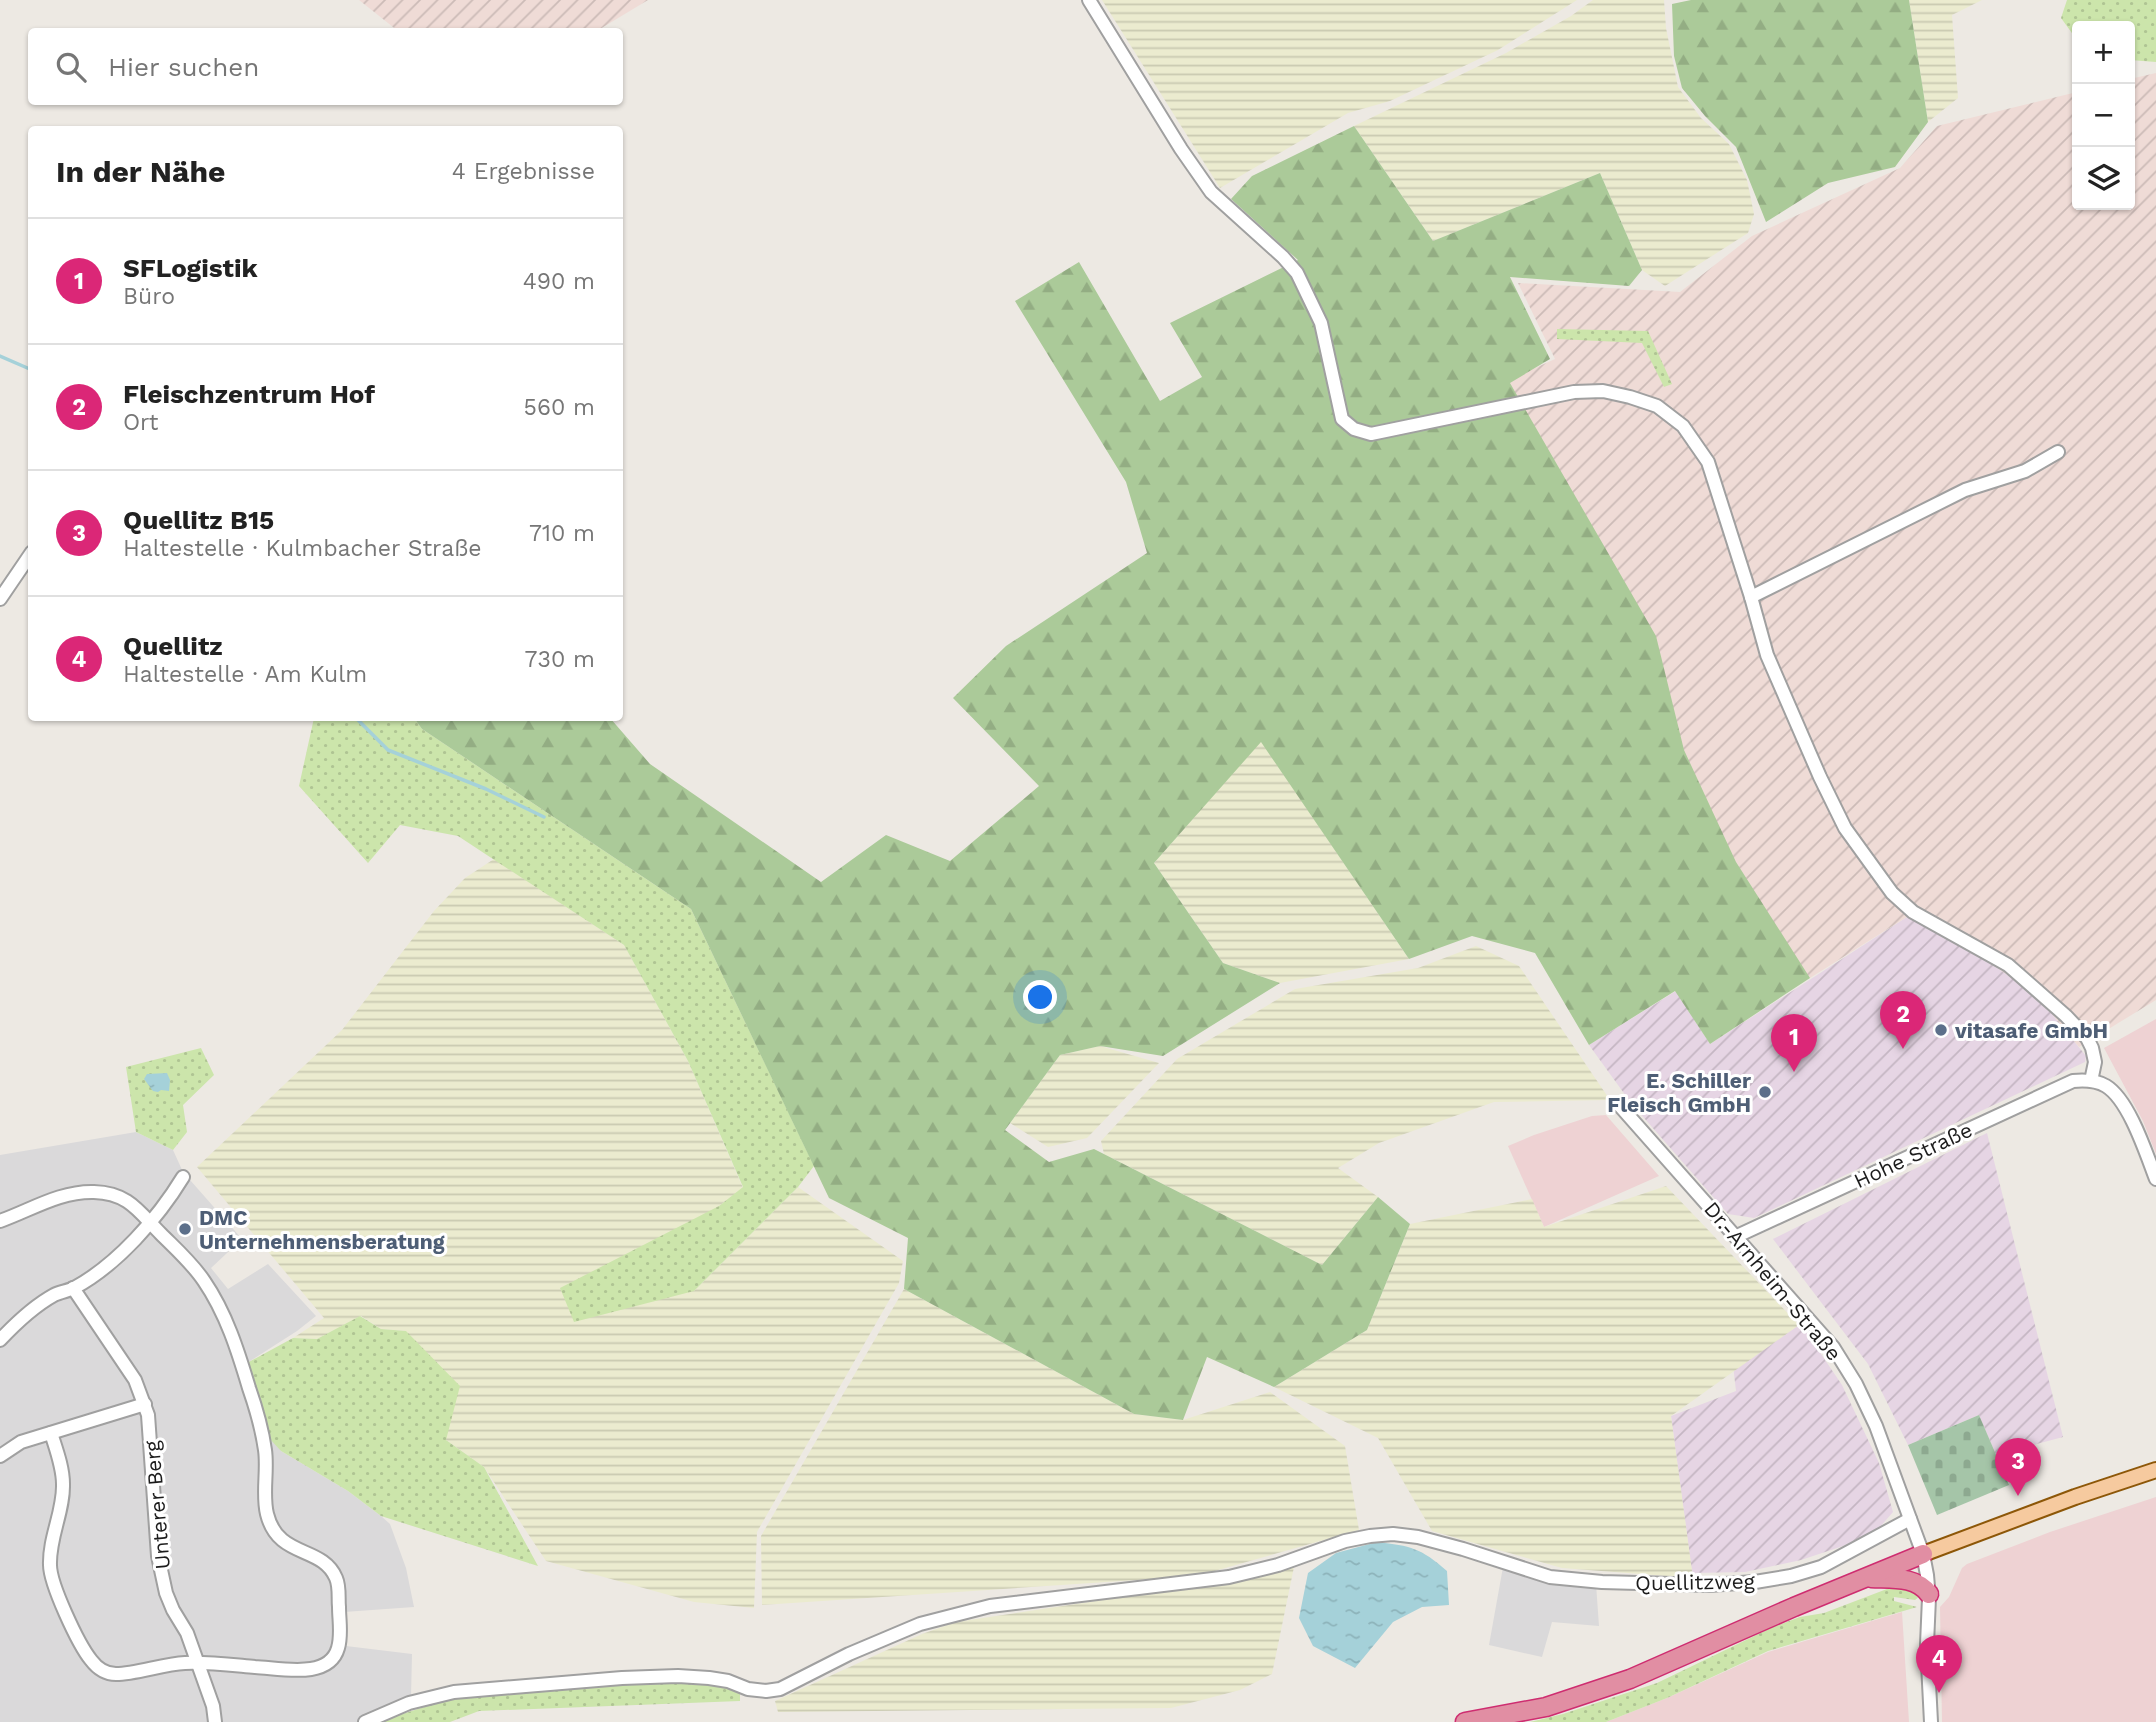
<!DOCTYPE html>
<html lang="de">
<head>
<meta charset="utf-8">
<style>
  :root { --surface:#fff; --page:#f6f6f6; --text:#222; --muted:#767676; --line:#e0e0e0; --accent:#db2777 }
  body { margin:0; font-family:"Work Sans",sans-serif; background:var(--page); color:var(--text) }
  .controls { position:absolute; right:21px; top:21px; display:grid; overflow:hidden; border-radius:7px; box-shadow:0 2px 5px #0004 }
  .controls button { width:63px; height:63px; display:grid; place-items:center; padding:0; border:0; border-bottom:2px solid var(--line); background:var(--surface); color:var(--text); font:35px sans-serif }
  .you { position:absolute; left:1041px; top:998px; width:24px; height:24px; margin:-18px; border:5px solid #fff; border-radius:50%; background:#1a73e8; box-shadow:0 0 0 10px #1a73e833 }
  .badge { display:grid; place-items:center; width:46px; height:46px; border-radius:50%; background:var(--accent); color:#fff; font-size:23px; font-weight:700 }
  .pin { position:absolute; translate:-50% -58px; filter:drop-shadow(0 2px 4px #0008) }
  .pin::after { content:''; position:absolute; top:37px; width:24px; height:21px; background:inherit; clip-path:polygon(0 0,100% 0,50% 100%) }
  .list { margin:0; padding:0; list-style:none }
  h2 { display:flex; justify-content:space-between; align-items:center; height:91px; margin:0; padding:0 28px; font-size:30px }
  h2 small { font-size:23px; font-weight:400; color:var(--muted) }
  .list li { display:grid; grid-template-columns:46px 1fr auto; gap:21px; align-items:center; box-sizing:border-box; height:126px; padding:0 28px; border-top:2px solid var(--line) }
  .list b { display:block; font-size:26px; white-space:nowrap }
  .list p { margin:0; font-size:23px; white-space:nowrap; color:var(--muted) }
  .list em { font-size:23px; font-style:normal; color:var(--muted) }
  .icon { flex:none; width:38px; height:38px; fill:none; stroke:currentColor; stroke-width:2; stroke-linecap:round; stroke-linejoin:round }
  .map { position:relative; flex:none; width:2156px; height:1722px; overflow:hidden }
  .search { position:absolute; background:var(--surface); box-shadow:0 2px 5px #0004; left:28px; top:28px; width:595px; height:77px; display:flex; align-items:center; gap:18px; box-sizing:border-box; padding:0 24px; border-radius:7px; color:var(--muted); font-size:26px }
  .panel { position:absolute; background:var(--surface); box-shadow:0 2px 5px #0004; left:28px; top:126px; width:595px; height:595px; border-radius:7px }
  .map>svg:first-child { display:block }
  .residential { fill:#dad9da }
  .commercial { fill:#eed2d3 }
  .industrial { fill:url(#industrial-furrows) }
  .military { fill:url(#military-furrows) }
  .farmland { fill:url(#farmland-rules) }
  .grass { fill:url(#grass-dots) }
  .forest { fill:url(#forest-firs) }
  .cemetery { fill:url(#cemetery-stones) }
  .water { fill:url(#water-ripples) }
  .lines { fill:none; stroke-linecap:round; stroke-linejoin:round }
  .stream { stroke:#a5d1d9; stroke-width:3.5 }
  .minor-casing { stroke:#a0a0a0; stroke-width:16 }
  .major-casing { stroke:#8d5708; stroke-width:18 }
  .highway-casing { stroke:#ce2d70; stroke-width:21 }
  .minor { stroke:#fff; stroke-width:12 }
  .major { stroke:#f6ca9f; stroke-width:14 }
  .highway { stroke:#e18ea3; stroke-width:18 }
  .service-dot { fill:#5c6f8a; stroke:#fff; stroke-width:2.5 }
  .labels { text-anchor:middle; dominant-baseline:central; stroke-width:6; stroke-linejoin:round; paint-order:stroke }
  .service-label { font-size:21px; font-weight:bold; fill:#4e5e75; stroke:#fff; text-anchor:start }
  .street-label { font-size:21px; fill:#1c1c1c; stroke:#fff }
</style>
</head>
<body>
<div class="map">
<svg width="2156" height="1722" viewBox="0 0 2156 1722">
  <defs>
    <pattern id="industrial-furrows" width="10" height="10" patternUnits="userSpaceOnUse" patternTransform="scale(1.75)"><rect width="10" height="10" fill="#e6d5e4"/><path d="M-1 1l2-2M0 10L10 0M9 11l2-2" fill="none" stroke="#c5b6c3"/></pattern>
    <pattern id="military-furrows" width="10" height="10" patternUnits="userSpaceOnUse" patternTransform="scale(1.75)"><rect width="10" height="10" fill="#efdbd6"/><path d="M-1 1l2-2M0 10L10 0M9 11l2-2" fill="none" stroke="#ccbbb7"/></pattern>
    <pattern id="farmland-rules" width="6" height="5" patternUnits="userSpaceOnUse" patternTransform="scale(1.75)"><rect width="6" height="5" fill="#ebebcf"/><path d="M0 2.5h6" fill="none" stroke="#c9c9b1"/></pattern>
    <pattern id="grass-dots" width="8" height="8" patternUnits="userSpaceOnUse" patternTransform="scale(1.75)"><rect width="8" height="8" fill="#cce5ab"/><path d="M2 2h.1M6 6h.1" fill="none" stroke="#afc493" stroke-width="1.8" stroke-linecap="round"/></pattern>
    <pattern id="forest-firs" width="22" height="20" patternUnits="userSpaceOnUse" patternTransform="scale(1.75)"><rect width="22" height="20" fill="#abca99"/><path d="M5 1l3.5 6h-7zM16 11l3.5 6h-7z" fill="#93ad83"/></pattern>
    <pattern id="cemetery-stones" width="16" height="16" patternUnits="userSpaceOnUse" patternTransform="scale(1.75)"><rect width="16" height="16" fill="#a5c5a8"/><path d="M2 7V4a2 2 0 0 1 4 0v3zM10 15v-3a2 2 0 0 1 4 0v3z" fill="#8da990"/></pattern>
    <pattern id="water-ripples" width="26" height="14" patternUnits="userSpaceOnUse" patternTransform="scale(1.75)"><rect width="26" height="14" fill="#a5d1d9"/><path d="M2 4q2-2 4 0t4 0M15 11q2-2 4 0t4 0" fill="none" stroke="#8db3ba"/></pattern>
  </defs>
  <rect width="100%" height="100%" fill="#ede9e3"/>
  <!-- residential -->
  <g class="residential">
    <polygon points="136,1132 173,1150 183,1172 242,1239 211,1268 228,1289 268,1264 316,1316 297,1331 247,1363 281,1451 348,1491 381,1516 390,1524 406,1568 414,1607 344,1612 346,1646 412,1654 411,1697 370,1722 0,1722 0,1155"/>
    <polygon points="1503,1567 1596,1584 1599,1626 1552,1622 1542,1657 1489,1645"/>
  </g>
  <!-- commercial -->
  <g class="commercial">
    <polygon points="2156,1019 2156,1154 2143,1121 2104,1048"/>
    <polygon points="1606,1115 1659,1176 1544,1227 1508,1146 1534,1135 1592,1116"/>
    <polygon points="2156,1497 2156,1722 1942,1722 1940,1607 1949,1597 1962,1568 1967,1564 2050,1532"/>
    <polygon points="1902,1612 1909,1722 1606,1722 1667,1698 1768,1652"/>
  </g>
  <!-- industrial -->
  <g class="industrial">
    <polygon points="1910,915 1986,960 2016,981 2052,1014 2086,1056 2085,1062 1754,1218 1728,1214 1631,1103 1589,1045 1676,991 1710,1044"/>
    <polygon points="1987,1133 2063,1437 1996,1455 1979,1415 1908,1445 1868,1364 1773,1239"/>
    <polygon points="1800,1323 1842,1385 1879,1463 1893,1512 1879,1528 1843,1546 1801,1560 1745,1572 1692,1573 1671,1416 1736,1391 1731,1348 1792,1330"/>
  </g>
  <!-- military -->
  <g class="military">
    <polygon points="359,0 648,0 595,32 398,31"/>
    <polygon points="2156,73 2156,1000 2079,1047 2052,1014 2016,981 1986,960 1910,915 1810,978 1368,443 1555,359 1518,283 1680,292 1752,236 1900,168 1937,126 2077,92 2077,205 2130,205 2130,79"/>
  </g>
  <!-- farmland -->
  <g class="farmland">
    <polygon points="1102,0 1577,0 1498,50 1390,101 1348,113 1220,188"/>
    <polygon points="1593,0 1664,0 1666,28 1678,87 1701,118 1729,144 1747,180 1754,214 1748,233 1665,286 1642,270 1600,173 1433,241 1354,126 1506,53 1571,16"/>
    <polygon points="1909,0 1982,0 1952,15 1958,98 1928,122"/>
    <polygon points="1261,741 1409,959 1280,983 1223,963 1154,863"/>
    <polygon points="494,859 624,945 688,1061 743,1188 719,1206 694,1291 798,1187 903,1261 899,1283 757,1532 754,1608 694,1602 546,1561 484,1467 446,1440 406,1331 381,1329 361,1316 317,1339 293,1338 324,1318 197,1167 342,1030 434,911 465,878"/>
    <polygon points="1476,946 1519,966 1610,1100 1494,1102 1379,1143 1338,1168 1378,1197 1322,1265 1104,1154 1101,1141 1177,1059 1295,989 1418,968"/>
    <polygon points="1100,1046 1159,1063 1087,1138 1048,1147 1010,1123 1060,1055"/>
    <polygon points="1666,1186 1799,1325 1671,1416 1693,1578 1562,1568 1432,1531 1378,1438 1274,1387 1367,1330 1410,1224 1532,1199 1544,1227"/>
    <polygon points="904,1289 1134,1414 1183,1420 1270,1392 1345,1446 1359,1530 1197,1576 762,1605 761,1536"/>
    <polygon points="1294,1567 1272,1674 1240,1690 1171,1708 778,1712 775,1701 922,1634 956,1622 1229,1581"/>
  </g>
  <!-- grass -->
  <g class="grass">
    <polygon points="2067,0 2156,0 2156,62 2130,60 2130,26 2077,26 2077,40 2061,18"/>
    <polygon points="1557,329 1648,331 1672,384 1664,387 1642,343 1557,339"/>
    <polygon points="314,718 414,718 422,729 691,909 814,1166 798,1187 694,1291 574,1322 560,1288 719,1206 743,1187 688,1061 624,945 458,836 400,825 368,863 299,786"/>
    <polygon points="201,1048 214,1075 183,1105 187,1132 173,1150 136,1132 126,1067"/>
    <polygon points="360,1316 381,1329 406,1331 460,1386 446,1440 484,1467 538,1566 381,1516 348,1491 281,1451 268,1437 247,1363 293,1338 317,1339"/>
    <polygon points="1900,1584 1919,1595 1919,1597 1915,1600 1894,1597 1894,1601 1917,1607 1768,1651 1667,1698 1606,1722 1530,1722 1563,1714 1657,1683 1773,1627 1800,1617 1824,1613"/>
    <polygon points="687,1680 740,1691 740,1701 479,1711 450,1722 377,1722 459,1696"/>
  </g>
  <!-- forest -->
  <g class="forest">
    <polygon points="1691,0 1909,0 1928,122 1895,167 1828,183 1766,222 1736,147 1705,116 1682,88 1674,56 1672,4"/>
    <polygon points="1354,126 1433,241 1600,173 1642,270 1629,286 1510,277 1550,359 1510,383 1656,636 1684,750 1736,862 1810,978 1710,1044 1675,991 1589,1045 1535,953 1472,936 1409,959 1261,742 1154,863 1223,963 1280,983 1163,1056 1100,1046 1060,1055 1005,1130 1049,1162 1094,1149 1322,1265 1378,1197 1410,1224 1367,1330 1274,1387 1207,1357 1183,1420 1134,1414 904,1289 908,1238 829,1198 691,909 422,729 414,718 610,718 650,764 821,882 886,835 950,861 1039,786 953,698 1006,646 1147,553 1126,482 1015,301 1079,262 1160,401 1202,377 1170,323 1298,260 1231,199 1252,176"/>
  </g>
  <!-- cemetery -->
  <polygon class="cemetery" points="1979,1415 2009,1485 1937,1515 1908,1445"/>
  <!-- water -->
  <g class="water">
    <polygon points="167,1073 170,1080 169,1091 161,1090 158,1092 153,1091 144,1079 147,1074"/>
    <path d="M1377 1542C1411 1546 1421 1548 1447 1571L1449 1605 1422 1607 1393 1622 1355 1668 1313 1646 1299 1618 1308 1573 1336 1553Z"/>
  </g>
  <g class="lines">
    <!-- stream -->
    <g class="stream">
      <polyline points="0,356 32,370"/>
      <polyline points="356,718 388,750 486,789 544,817"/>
    </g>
    <!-- minor casing -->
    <g class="minor-casing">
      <g id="minor">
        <polyline points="1089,0 1181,149 1211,192 1283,257 1297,273 1321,323 1342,419 1354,429 1371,434 1574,392 1603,391 1630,397 1657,406 1683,426 1708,462 1751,597 1767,655 1820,777 1845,828 1892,893 1913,912 2008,965 2066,1016 2087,1038 2092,1048 2095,1062 2091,1081"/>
        <polyline points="1751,597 1965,490 2025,471 2058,452"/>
        <polyline points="0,599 32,552"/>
        <polyline points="1620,1106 1833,1347 1856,1384 1876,1426 1923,1554 1927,1575 1929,1598 1927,1644 1931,1722"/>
        <path d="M0 1221C31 1210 60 1191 94 1192 129 1193 139 1212 161 1234 176 1249 192 1263 204 1281 226 1313 238 1351 249 1388 256 1408 262 1429 265 1450 268 1471 262 1494 267 1514 278 1559 322 1545 336 1578 340 1587 338 1598 339 1607 339 1620 342 1635 338 1648 329 1680 280 1668 255 1667 232 1665 208 1662 185 1663 163 1664 136 1674 116 1674 106 1674 97 1668 91 1660 78 1644 50 1584 50 1565 49 1537 64 1511 63 1484 63 1467 56 1449 51 1433"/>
        <path d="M1737 1236 2073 1081C2083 1080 2096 1080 2106 1086 2129 1100 2146 1153 2156 1179"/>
        <polyline points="73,1288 135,1380 148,1415 158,1556 166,1593 173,1610 187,1633 213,1706 215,1722"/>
        <path d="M0 1340C16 1323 34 1306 54 1295 60 1292 68 1291 74 1288 117 1265 158 1218 183 1177"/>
        <polyline points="0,1456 21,1442 145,1404"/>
        <polyline points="365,1722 409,1703 454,1692 622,1678 678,1676 709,1678 728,1681 748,1689 766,1691 780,1689 849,1654 920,1624 990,1606 1229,1577 1278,1565 1345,1541 1370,1536 1393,1534 1418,1537 1463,1549 1550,1577 1602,1582 1709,1585 1755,1582 1791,1576 1821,1567 1910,1519"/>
      </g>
    </g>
    <!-- major casing -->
    <g class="major-casing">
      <polyline id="major" points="1923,1554 2075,1497 2156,1470"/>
    </g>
    <!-- highway casing -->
    <g class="highway-casing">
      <g id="highway">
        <path d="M1871 1578C1892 1579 1916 1576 1929 1594"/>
        <polyline points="1465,1722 1546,1707 1630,1679 1794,1607 1923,1554"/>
      </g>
    </g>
    <!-- minor -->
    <use href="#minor" class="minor"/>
    <!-- major -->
    <use href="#major" class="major"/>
    <!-- highway -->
    <use href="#highway" class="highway"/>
  </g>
  <!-- markers -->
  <g class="service-dot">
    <circle cx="1941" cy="1030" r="7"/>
    <circle cx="1765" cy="1092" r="7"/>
    <circle cx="185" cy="1229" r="7"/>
  </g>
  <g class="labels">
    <!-- service labels -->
    <g class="service-label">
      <text x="1955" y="1030">vitasafe GmbH</text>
      <text x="1751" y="1080" text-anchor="end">E. Schiller<tspan x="1751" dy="24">Fleisch GmbH</tspan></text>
      <text x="199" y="1217">DMC<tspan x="199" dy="24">Unternehmensberatung</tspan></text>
    </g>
    <!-- street labels -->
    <g class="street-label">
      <text transform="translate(1913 1155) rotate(-25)">Hohe Straße</text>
      <text transform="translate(1773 1281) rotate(50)">Dr.-Arnheim-Straße</text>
      <text transform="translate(157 1505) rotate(-95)">Unterer Berg</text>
      <text transform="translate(1695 1582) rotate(-1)">Quellitzweg</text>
    </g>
  </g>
</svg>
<div class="controls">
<button>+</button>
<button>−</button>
<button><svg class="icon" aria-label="layers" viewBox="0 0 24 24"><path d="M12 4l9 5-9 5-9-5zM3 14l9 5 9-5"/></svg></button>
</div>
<div class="you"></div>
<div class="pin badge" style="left:1794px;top:1072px">1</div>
<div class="pin badge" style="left:1903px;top:1049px">2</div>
<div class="pin badge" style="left:2018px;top:1496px">3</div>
<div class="pin badge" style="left:1939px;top:1693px">4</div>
<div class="search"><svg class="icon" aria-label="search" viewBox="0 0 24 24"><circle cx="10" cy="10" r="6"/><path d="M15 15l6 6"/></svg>Hier suchen</div>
<section class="panel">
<h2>In der Nähe<small>4 Ergebnisse</small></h2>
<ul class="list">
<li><span class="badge">1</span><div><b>SFLogistik</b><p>Büro</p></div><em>490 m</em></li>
<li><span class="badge">2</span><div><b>Fleischzentrum Hof</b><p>Ort</p></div><em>560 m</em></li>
<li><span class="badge">3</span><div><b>Quellitz B15</b><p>Haltestelle · Kulmbacher Straße</p></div><em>710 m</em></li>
<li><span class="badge">4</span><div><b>Quellitz</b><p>Haltestelle · Am Kulm</p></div><em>730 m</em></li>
</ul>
</section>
</div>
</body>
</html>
